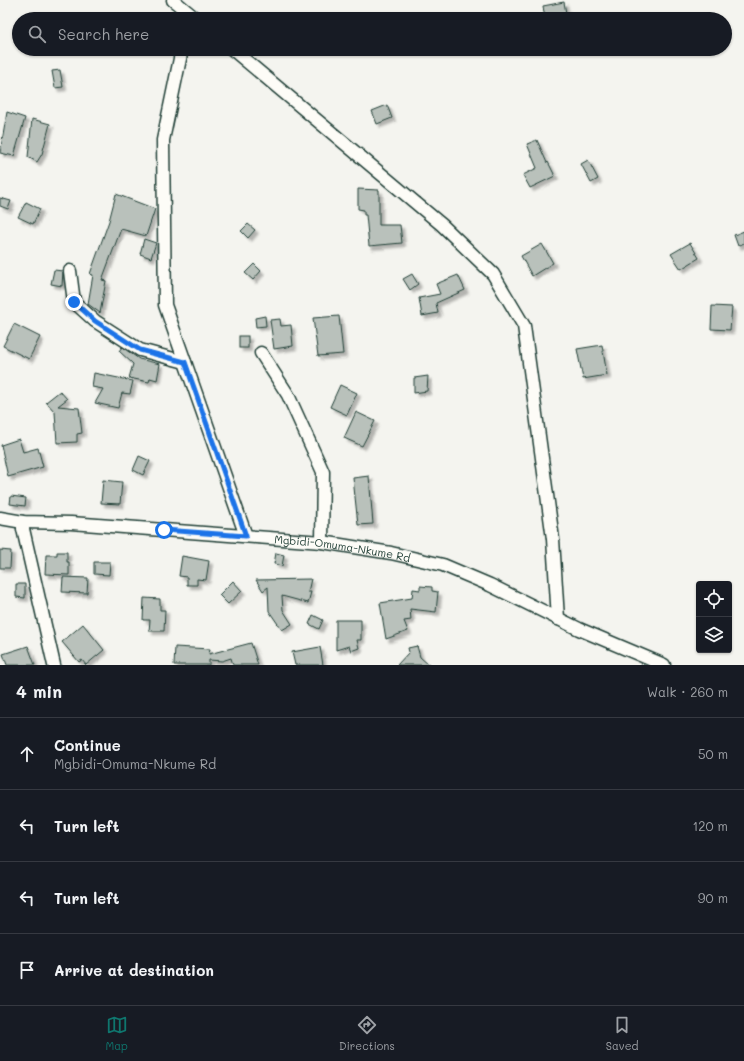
<!DOCTYPE html>
<html lang="en">
<head>
<meta charset="utf-8">
<style>
  :root { --surface:#171b24; --page:#20242c; --text:#f1f3f6; --muted:#9ea1a6; --line:#363941; --accent:#0f766e }
  body { margin:0; font-family:Mali,sans-serif; background:var(--page); color:var(--text) }
  .controls { position:absolute; right:12px; bottom:12px; display:grid; overflow:hidden; border-radius:4px; box-shadow:0 1px 3px #0004 }
  .controls button { width:36px; height:36px; display:grid; place-items:center; padding:0; border:0; border-bottom:1px solid var(--line); background:var(--surface); color:var(--text); font:20px sans-serif }
  .stop { position:absolute; width:12px; height:12px; margin:-9px; border:3px solid #1a73e8; border-radius:50%; background:#fff }
  .stop.end { background:#1a73e8; border-color:#fff; box-shadow:0 1px 4px #0008 }
  .list { margin:0; padding:0; list-style:none }
  h2 { display:flex; justify-content:space-between; align-items:center; height:52px; margin:0; padding:0 16px; font-size:17px }
  h2 small { font-size:13px; font-weight:400; color:var(--muted) }
  .list li { display:grid; grid-template-columns:26px 1fr auto; gap:12px; align-items:center; box-sizing:border-box; height:72px; padding:0 16px; border-top:1px solid var(--line) }
  .list b { display:block; font-size:15px; white-space:nowrap }
  .list p { margin:0; font-size:13px; white-space:nowrap; color:var(--muted) }
  .list em { font-size:13px; font-style:normal; color:var(--muted) }
  .icon { flex:none; width:22px; height:22px; fill:none; stroke:currentColor; stroke-width:2; stroke-linecap:round; stroke-linejoin:round }
  .map { position:relative; flex:none; width:744px; height:665px; overflow:hidden }
  .search { position:absolute; background:var(--surface); box-shadow:0 1px 3px #0004; left:12px; right:12px; top:12px; height:44px; display:flex; align-items:center; gap:10px; box-sizing:border-box; padding:0 14px; border-radius:22px; color:var(--muted); font-size:15px }
  .sheet { height:340px; background:var(--surface) }
  nav { display:flex; justify-content:space-around; align-items:center; box-sizing:border-box; height:56px; border-top:1px solid var(--line); background:var(--surface); font-size:11px; color:var(--muted) }
  nav a { display:grid; justify-items:center; gap:2px }
  nav .on { color:var(--accent) }
  .map>svg:first-child { display:block }
  .building { fill:#b9c1bb; stroke:#1f3d34; filter:url(#shadow) }
  .lines { fill:none; stroke-linecap:round; stroke-linejoin:round }
  .minor-casing { stroke:#1f3d34; stroke-width:15 }
  .minor { stroke:#fdfcf7; stroke-width:12 }
  .route { stroke:#1a73e8; stroke-width:5 }
  .labels { text-anchor:middle; dominant-baseline:central; stroke-width:3.5; stroke-linejoin:round; paint-order:stroke }
  .street-label { font-size:11px; fill:#1f3d34; stroke:#fdfcf7 }
</style>
</head>
<body>
<div class="map">
<svg width="744" height="665" viewBox="0 0 744 665">
  <defs>
    <filter id="shadow"><feDropShadow dx="3.5" dy="3.5" stdDeviation="1" flood-color="#0004"/></filter>
  </defs>
  <rect width="100%" height="100%" fill="#f4f4ef"/>
  <filter id="ink" filterUnits="userSpaceOnUse"><feTurbulence type="fractalNoise" baseFrequency=".025" numOctaves="2"/><feDisplacementMap in="SourceGraphic" scale="8" xChannelSelector="R" yChannelSelector="G"/><feConvolveMatrix kernelMatrix="1 2 1 2 8 2 1 2 1" color-interpolation-filters="sRGB"/></filter>
  <g filter="url(#ink)">
    <!-- building -->
    <g class="building">
      <polygon points="564,2 567,19 545,19 543,6"/>
      <polygon points="60,70 63,87 55,88 52,71"/>
      <polygon points="387,105 392,118 377,124 372,111"/>
      <polygon points="7,112 25,118 14,156 0,153"/>
      <polygon points="32,119 50,124 42,154 37,162 28,157"/>
      <polygon points="537,140 547,163 548,162 555,176 530,188 523,175 537,168 527,144"/>
      <polygon points="588,160 598,179 591,183 581,164"/>
      <polygon points="358,189 379,190 379,225 400,225 402,243 369,246 366,215 364,215 364,210 358,209"/>
      <polygon points="116,194 155,209 146,236 121,229 102,280 106,281 100,313 88,304 93,275 90,274 109,221"/>
      <polygon points="0,198 11,201 8,209 0,206"/>
      <polygon points="26,202 40,209 33,224 18,217"/>
      <polygon points="248,224 255,230 248,238 241,231"/>
      <polygon points="744,231 744,243 738,246 734,235"/>
      <polygon points="144,239 156,243 151,258 140,254"/>
      <polygon points="690,243 699,258 681,269 671,254"/>
      <polygon points="542,244 553,263 532,276 521,256"/>
      <polygon points="254,264 261,271 253,280 245,273"/>
      <polygon points="54,270 63,271 62,286 51,284"/>
      <polygon points="412,274 418,284 410,290 403,279"/>
      <polygon points="458,275 465,290 436,303 438,313 422,316 419,298 440,294 436,284"/>
      <polygon points="712,306 732,307 730,330 711,329"/>
      <polygon points="265,316 266,326 256,327 255,318"/>
      <polygon points="339,316 343,354 318,356 313,318"/>
      <polygon points="280,319 281,326 291,325 293,346 274,349 270,320"/>
      <polygon points="14,324 40,337 29,359 3,346"/>
      <rect x="239" y="336" width="9" height="12"/>
      <polygon points="602,345 607,375 583,379 577,349"/>
      <polygon points="122,347 139,359 160,364 157,380 150,378 149,382 129,378 133,364 119,351"/>
      <polygon points="94,373 133,381 130,394 122,393 118,408 95,403 103,389 92,387"/>
      <polygon points="428,376 427,391 414,393 414,378"/>
      <polygon points="340,385 357,393 347,415 330,407"/>
      <polygon points="60,391 67,399 58,406 79,408 82,433 77,434 77,442 57,443 55,412 46,402"/>
      <polygon points="356,412 375,421 362,446 344,438"/>
      <polygon points="19,439 23,452 38,448 43,467 8,477 1,445"/>
      <polygon points="139,456 150,461 143,475 133,470"/>
      <polygon points="369,476 373,524 358,525 353,478"/>
      <polygon points="103,480 122,482 120,504 101,503"/>
      <polygon points="11,496 26,498 25,506 10,504"/>
      <polygon points="0,550 11,551 10,568 0,568"/>
      <polygon points="57,552 67,552 67,562 69,562 69,575 45,574 46,555 57,555"/>
      <polygon points="276,553 284,555 282,566 274,564"/>
      <polygon points="182,556 209,561 206,580 197,579 197,585 187,585 187,577 179,576"/>
      <polygon points="94,562 110,562 109,575 94,574"/>
      <polygon points="63,577 88,578 87,593 62,592"/>
      <polygon points="311,579 308,592 311,592 308,603 282,596 283,610 292,624 282,630 269,611 268,587 263,591 256,580"/>
      <polygon points="233,581 242,591 228,604 219,595"/>
      <polygon points="16,584 25,584 25,598 16,597"/>
      <polygon points="420,586 432,587 432,591 438,592 436,612 410,609 411,620 404,621 408,631 386,639 380,603 412,598 413,589 420,590"/>
      <polygon points="144,598 160,599 160,610 165,610 164,631 149,631 150,620 143,620"/>
      <polygon points="313,615 323,620 319,629 309,624"/>
      <polygon points="336,620 361,620 361,640 357,640 359,648 351,651 349,646 336,650"/>
      <polygon points="83,624 104,650 86,665 82,660 79,662 62,642"/>
      <polygon points="251,643 258,665 233,665 231,658 222,661 209,660 209,665 174,665 175,647 210,649 209,654"/>
      <polygon points="28,646 35,665 7,665 3,654"/>
      <polygon points="417,646 420,657 429,665 397,665 409,652 408,648"/>
      <polygon points="320,647 323,665 295,665 292,652"/>
    </g>
    <g class="lines">
      <!-- minor casing -->
      <g class="minor-casing">
        <g id="minor">
          <polyline points="173,0 196,19"/>
          <polyline points="182,49 163,140 165,305 246,536"/>
          <polyline points="232,49 442,225 493,274 524,326 553,539 558,619"/>
          <polyline points="70,271 74,302 95,321 140,350 185,362"/>
          <polyline points="261,353 288,395 323,472 322,542"/>
          <path id="s1" d="M0 518 23 522 71 523 322 542 391 553 443 565 490 585 579 629 664 665"/>
          <polyline points="23,522 23,529 54,665"/>
        </g>
      </g>
      <!-- minor -->
      <use href="#minor" class="minor"/>
    </g>
  </g>
  <g class="lines" filter="url(#ink)">
    <!-- route -->
    <polyline class="route" points="74,302 95,321 140,350 185,362 246,536 164,530"/>
  </g>
  <g class="labels">
    <!-- street labels -->
    <g class="street-label">
      <text stroke="none"><textPath href="#s1" startOffset="344">Mgbidi-Omuma-Nkume Rd</textPath></text>
    </g>
  </g>
</svg>
<div class="controls">
<button><svg class="icon" aria-label="locate" viewBox="0 0 24 24"><circle cx="12" cy="12" r="6"/><path d="M12 2v4M12 18v4M2 12h4M18 12h4"/></svg></button>
<button><svg class="icon" aria-label="layers" viewBox="0 0 24 24"><path d="M12 4l9 5-9 5-9-5zM3 14l9 5 9-5"/></svg></button>
</div>
<div class="stop" style="left:164px;top:530px"></div>
<div class="stop end" style="left:74px;top:302px"></div>
<div class="search"><svg class="icon" aria-label="search" viewBox="0 0 24 24"><circle cx="10" cy="10" r="6"/><path d="M15 15l6 6"/></svg>Search here</div>
</div>
<section class="sheet">
<h2>4 min<small>Walk · 260 m</small></h2>
<ul class="list">
<li><svg class="icon" aria-label="ahead" viewBox="0 0 24 24"><path d="M12 20V5M6 11l6-6 6 6"/></svg><div><b>Continue</b><p>Mgbidi-Omuma-Nkume Rd</p></div><em>50 m</em></li>
<li><svg class="icon" aria-label="left" viewBox="0 0 24 24"><path d="M17 20v-9H6M10 6l-5 5 5 5"/></svg><div><b>Turn left</b></div><em>120 m</em></li>
<li><svg class="icon" aria-label="left" viewBox="0 0 24 24"><path d="M17 20v-9H6M10 6l-5 5 5 5"/></svg><div><b>Turn left</b></div><em>90 m</em></li>
<li><svg class="icon" aria-label="arrive" viewBox="0 0 24 24"><path d="M6 21V4h12l-3 4 3 4H6"/></svg><div><b>Arrive at destination</b></div></li>
</ul>
</section>
<nav>
<a class="on"><svg class="icon" aria-label="map" viewBox="0 0 24 24"><path d="M3 6l6-2 6 2 6-2v14l-6 2-6-2-6 2zM9 4v14M15 6v14"/></svg>Map</a>
<a><svg class="icon" aria-label="directions" viewBox="0 0 24 24"><path d="M12 3l9 9-9 9-9-9zM9 14v-3h6M13 9l2 2-2 2"/></svg>Directions</a>
<a><svg class="icon" aria-label="saved" viewBox="0 0 24 24"><path d="M7 4h10v16l-5-4-5 4z"/></svg>Saved</a>
</nav>
</body>
</html>
